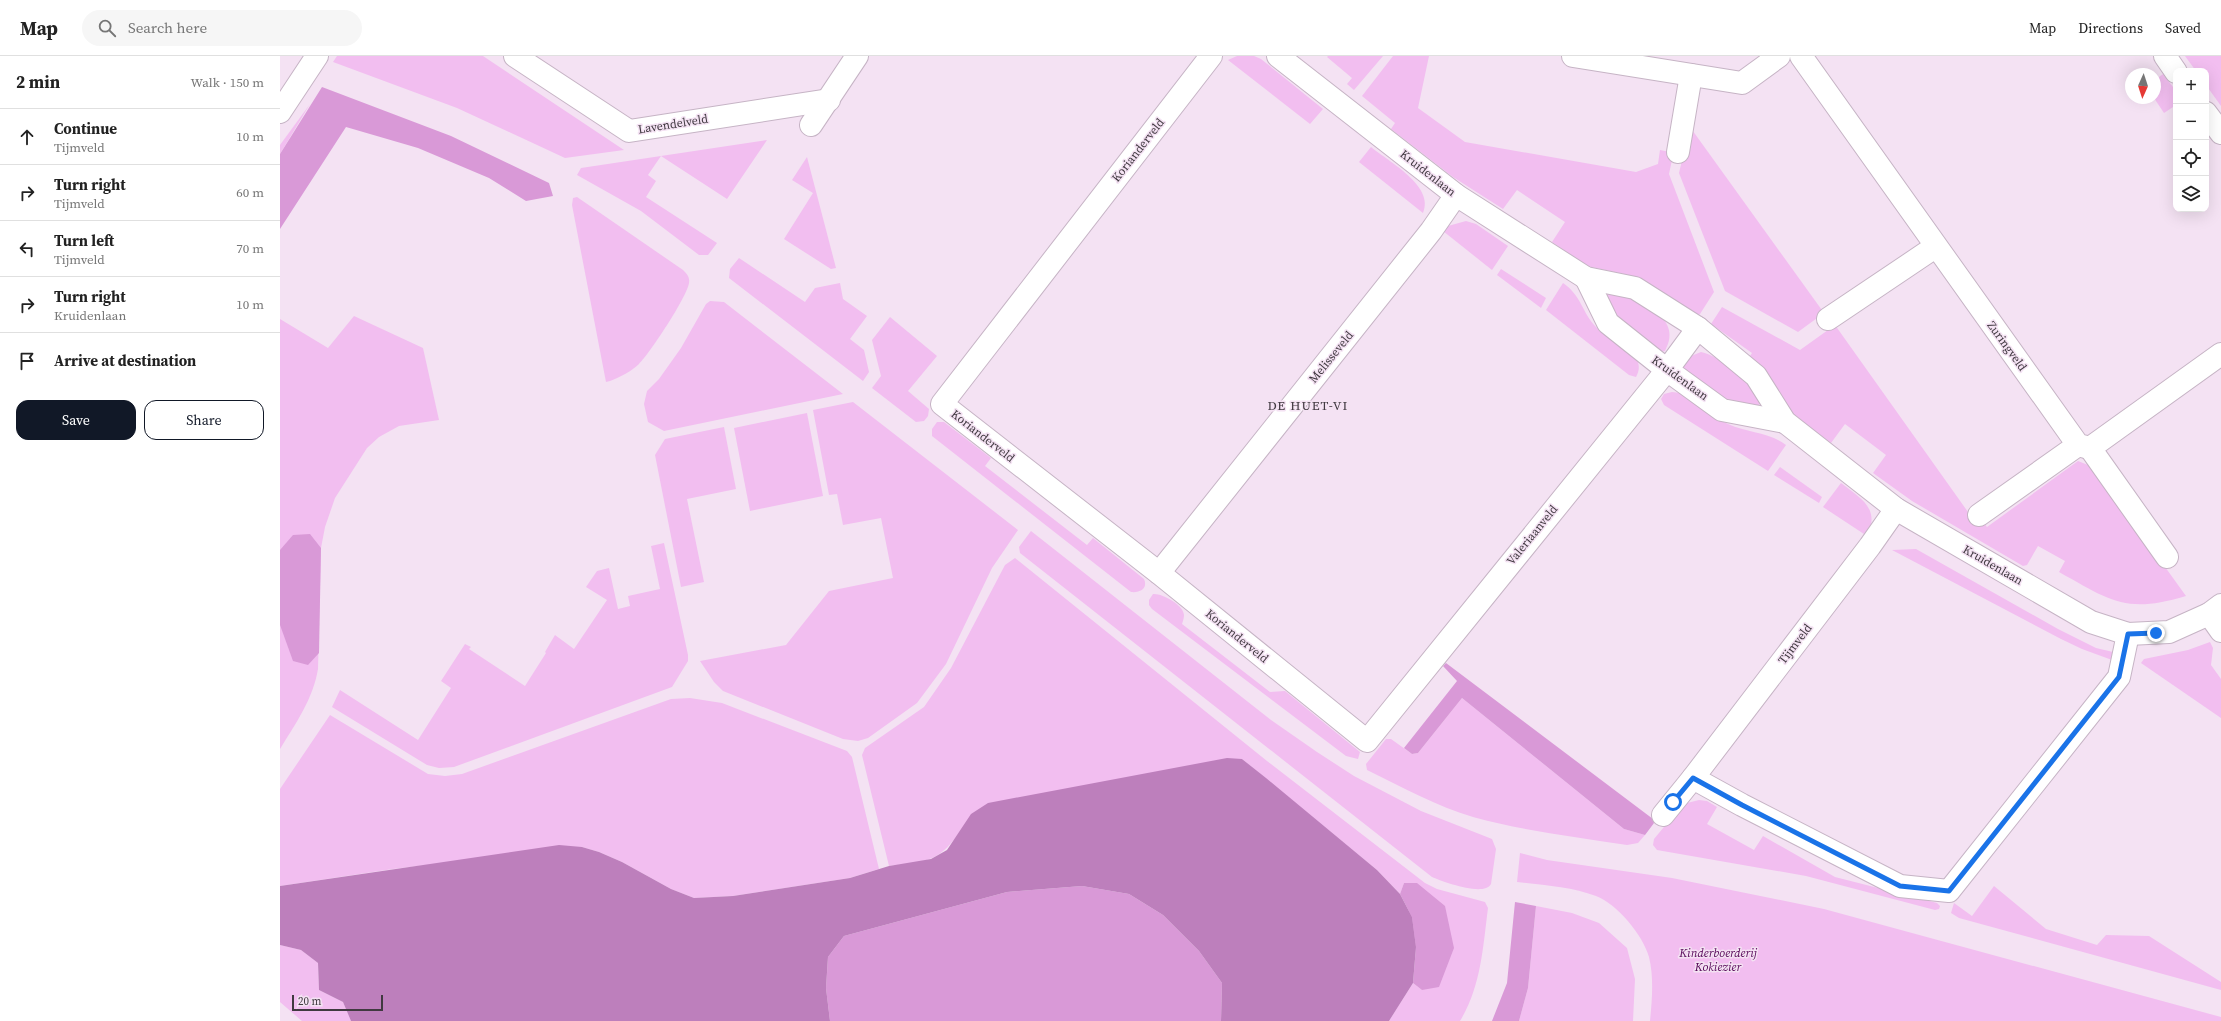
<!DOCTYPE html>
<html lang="en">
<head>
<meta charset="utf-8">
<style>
  :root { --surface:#fff; --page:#f6f6f6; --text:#222; --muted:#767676; --line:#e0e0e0; --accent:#111827 }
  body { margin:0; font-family:"Source Serif 4",serif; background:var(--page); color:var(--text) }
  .controls { position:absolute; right:12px; top:12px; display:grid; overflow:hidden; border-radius:8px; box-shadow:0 4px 16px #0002 }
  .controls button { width:36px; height:36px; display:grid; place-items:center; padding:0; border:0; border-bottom:1px solid var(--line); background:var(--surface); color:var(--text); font:20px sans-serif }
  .compass { position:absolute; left:1845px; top:12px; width:36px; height:36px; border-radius:50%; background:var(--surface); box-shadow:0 4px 16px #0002; rotate:183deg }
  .scale { position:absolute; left:12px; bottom:10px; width:91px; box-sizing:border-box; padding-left:4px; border:2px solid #403940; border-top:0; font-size:11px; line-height:14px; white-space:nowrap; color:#403940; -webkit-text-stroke:3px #f4e2f3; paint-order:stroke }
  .stop { position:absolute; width:12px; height:12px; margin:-9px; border:3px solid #1a73e8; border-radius:50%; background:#fff }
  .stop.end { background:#1a73e8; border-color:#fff; box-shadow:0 1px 4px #0008 }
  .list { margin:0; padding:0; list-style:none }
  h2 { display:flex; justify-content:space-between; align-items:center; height:52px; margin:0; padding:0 16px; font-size:17px }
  h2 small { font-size:13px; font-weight:400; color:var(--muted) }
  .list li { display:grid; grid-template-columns:26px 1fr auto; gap:12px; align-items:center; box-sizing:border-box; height:56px; padding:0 16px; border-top:1px solid var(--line) }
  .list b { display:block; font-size:15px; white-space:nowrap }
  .list p { margin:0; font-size:13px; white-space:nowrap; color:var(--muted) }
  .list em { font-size:13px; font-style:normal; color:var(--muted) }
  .actions { display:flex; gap:8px; padding:12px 16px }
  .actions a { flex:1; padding:9px 0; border:1px solid var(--accent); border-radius:12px; text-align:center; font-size:14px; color:var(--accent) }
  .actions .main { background:var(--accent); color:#fff }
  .icon { flex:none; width:22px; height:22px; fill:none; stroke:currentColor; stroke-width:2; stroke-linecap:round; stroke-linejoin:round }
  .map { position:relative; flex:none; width:1941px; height:965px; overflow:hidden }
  header { display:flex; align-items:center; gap:24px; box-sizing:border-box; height:56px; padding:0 20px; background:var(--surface); border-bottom:1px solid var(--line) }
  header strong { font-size:19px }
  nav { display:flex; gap:22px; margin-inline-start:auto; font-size:14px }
  .search { width:280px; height:36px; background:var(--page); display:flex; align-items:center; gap:10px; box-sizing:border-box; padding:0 14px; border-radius:22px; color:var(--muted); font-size:15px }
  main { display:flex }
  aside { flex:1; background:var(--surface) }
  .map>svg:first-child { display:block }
  .green { fill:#f2bef0 }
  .forest { fill:#d999d7 }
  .water { fill:#bd7fbc }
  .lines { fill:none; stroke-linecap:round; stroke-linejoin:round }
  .minor-casing { stroke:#c6b4c5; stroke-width:24 }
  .tertiary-casing { stroke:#c6b4c5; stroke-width:24 }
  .minor { stroke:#fff; stroke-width:22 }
  .tertiary { stroke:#fff; stroke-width:22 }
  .route { stroke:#1a73e8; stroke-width:5 }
  .labels { text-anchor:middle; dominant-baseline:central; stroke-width:3; stroke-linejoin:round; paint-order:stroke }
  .street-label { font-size:12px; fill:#403940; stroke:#f4e2f3 }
  .park-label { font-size:12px; font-style:italic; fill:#550557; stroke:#f4e2f3 }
  .neighbourhood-label { font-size:13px; letter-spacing:1px; fill:#403940; stroke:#f4e2f3 }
</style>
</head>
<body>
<header>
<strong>Map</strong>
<div class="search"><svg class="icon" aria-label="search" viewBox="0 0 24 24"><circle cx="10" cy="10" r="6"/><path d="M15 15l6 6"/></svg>Search here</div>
<nav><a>Map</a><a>Directions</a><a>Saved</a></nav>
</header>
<main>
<aside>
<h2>2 min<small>Walk · 150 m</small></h2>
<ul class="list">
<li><svg class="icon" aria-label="ahead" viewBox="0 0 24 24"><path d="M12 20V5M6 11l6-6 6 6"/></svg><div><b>Continue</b><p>Tijmveld</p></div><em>10 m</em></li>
<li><svg class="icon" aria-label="right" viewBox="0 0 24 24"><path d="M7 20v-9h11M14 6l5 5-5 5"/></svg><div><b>Turn right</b><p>Tijmveld</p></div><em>60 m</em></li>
<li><svg class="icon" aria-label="left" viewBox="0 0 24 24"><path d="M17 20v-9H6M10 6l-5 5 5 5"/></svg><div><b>Turn left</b><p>Tijmveld</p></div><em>70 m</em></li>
<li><svg class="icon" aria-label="right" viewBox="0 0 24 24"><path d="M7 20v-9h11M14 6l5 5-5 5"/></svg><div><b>Turn right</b><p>Kruidenlaan</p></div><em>10 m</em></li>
<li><svg class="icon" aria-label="arrive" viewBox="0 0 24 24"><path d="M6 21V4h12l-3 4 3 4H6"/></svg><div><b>Arrive at destination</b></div></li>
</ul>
<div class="actions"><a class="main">Save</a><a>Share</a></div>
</aside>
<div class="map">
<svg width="1941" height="965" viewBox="0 0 1941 965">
  <rect width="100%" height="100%" fill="#f4e2f3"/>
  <!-- green -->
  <g class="green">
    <polygon points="57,0 203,0 344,94 285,102 177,52 53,6"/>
    <polygon points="957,0 974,0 981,3 1043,53 1030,68 948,4"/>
    <polygon points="1048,0 1103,0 1074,34 1067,28 1072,22 1047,1"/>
    <polygon points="1113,0 1149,0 1138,52 1185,86 1356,116 1378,108 1380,94 1390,96 1392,104 1389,118 1434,236 1420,258 1410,261 1353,220 1307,210 1272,186 1285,166 1237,134 1223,153 1173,121 1111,73 1115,67 1082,40"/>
    <polygon points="1905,0 1941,0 1941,50 1926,29 1926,15 1916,15"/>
    <polygon points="1883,18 1896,35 1896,49 1884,57 1874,42 1875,24"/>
    <polygon points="30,48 0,98 0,89"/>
    <polygon points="1410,71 1544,257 1518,276 1445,235 1399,117"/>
    <polygon points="487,84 447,143 381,100 368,119 376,125 366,141 437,187 428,199 419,199 361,155 297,119 301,112"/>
    <path d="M1091 91C1109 106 1155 130 1143 157L1079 106Z"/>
    <polygon points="527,101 556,212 551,213 504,183 533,137 512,124"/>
    <path d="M297 141 403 214C407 218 410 221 409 227 407 241 370 297 359 308 352 315 340 321 330 325L326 326 292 149 293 142Z"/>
    <polygon points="1186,165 1196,168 1228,190 1212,214 1163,175 1168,170"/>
    <polygon points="459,202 525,246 535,232 560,227 563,243 587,260 570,283 584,294 589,316 583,325 449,222 450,213"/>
    <polygon points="1221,213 1266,242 1261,252 1217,219"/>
    <path d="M1283 227C1302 240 1302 257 1316 271 1328 283 1348 289 1357 304 1360 310 1359 316 1356 321L1349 319 1266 254Z"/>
    <path d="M1326 235C1352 243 1406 258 1385 295L1381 296 1341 267 1324 241Z"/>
    <polygon points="430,245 444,246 563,338 384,375 368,366 364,348 367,335 379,323 401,292 426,248"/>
    <path d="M1442 251 1520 294 1555 269 1688 456 1693 453 1707 471 1798 405 1813 411 1906 540C1846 558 1831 545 1779 516L1785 505 1758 490 1747 509 1743 510 1632 445 1593 417 1606 399 1565 368 1551 387 1508 355 1468 303 1472 297 1431 268Z"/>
    <path d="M74 260 143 292 159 364 119 370 99 381 87 392 55 442 45 471 41 492 38 613C33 643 16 667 0 693V263L48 292Z"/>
    <polygon points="610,261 657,300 628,335 649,353 648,360 644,365 636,366 592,332 601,320 592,284"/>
    <path d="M1421 296C1440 300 1477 327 1480 347L1477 352 1445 344 1404 314 1402 311 1411 300Z"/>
    <path d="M1392 336C1416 337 1428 359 1448 368 1468 377 1489 376 1506 389L1488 415 1384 349 1381 343 1384 338Z"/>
    <polygon points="573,346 738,474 712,512 666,608 637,647 588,682 578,685 563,683 443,635 434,626 420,605 506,589 549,535 613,522 601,462 563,469 557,438 549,439 533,354"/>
    <polygon points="527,357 543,440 470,455 454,372"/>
    <path d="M657 366H664L711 402 705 410 807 489 813 482 864 523C868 532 861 537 851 536L652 380V373Z"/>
    <polygon points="444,371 456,433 407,443 424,526 401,531 375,399 385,383"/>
    <polygon points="1500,411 1542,441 1539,447 1494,419"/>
    <path d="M1561 427C1580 442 1601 452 1587 480L1543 451Z"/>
    <path d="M751 475 991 664 1037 696 1074 720 1141 755 1212 783 1216 793 1211 828C1204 841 1164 826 1152 821L740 497 739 491Z"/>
    <polygon points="384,487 408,599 408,605 392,631 174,711 159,712 147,709 52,651 60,634 138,684 171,632 161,625 185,588 191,591 189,593 245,630 266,597 265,596 275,579 294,593 327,544 306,531 317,515 329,512 338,553 350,550 348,540 380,533 371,490"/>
    <polygon points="1636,493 1778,573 1816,592 1833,596 1832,604 1802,593 1781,583 1612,494"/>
    <path d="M735 502 987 705 1145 827 1157 833 1205 846 1208 852C1203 891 1201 931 1180 965H1109L1133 927 1142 934 1124 827 1120 838 1097 814 962 703 679 777C657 808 644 805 609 810L582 699 585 692 644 651 671 612 725 509Z"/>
    <path d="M873 538C882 537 904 549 904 559 904 562 903 565 902 568L990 636 1005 635 1080 696 1078 703 1066 700 872 553 869 549V544Z"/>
    <polygon points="1930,586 1933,592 1931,609 1941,623 1941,662 1861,607 1864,603 1908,594"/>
    <polygon points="410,642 442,647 567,695 572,701 599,813 570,822 453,840 414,842 391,833 342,806 319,796 302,791 113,813 0,830 0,733 50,659 148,718 165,720 182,718 391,643"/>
    <path d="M1182 642 1344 773 1365 779 1358 787 1347 789C1296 781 1243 775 1193 761 1156 750 1122 731 1087 714L1086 708 1106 683H1111L1132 698 1138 697Z"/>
    <polygon points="1419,744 1427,745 1437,751 1427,768 1474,794 1483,780 1555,821 1657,847 1660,850 1659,853 1655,854 1526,820 1377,794 1373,789 1374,783 1403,748"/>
    <path d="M1240 797 1267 804 1392 822 1544 853 1941 961V965H1370C1372 945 1374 921 1369 901 1363 879 1337 848 1316 840 1292 831 1263 829 1237 826Z"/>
    <polygon points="1714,830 1766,873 1817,889 1826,879 1869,880 1941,926 1941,934 1679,862 1671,857 1674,847 1692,860"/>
    <polygon points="1256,850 1292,857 1319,867 1347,892 1355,923 1353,965 1239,965 1248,932"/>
    <polygon points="0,889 21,894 38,907 39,934 63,946 71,965 22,965 0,946"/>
  </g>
  <!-- forest -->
  <g class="forest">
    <polygon points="42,31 171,80 269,127 273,140 246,145 209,122 138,92 66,71 0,173 0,98"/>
    <polygon points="30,478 41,492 39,597 28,609 13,605 0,569 0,494 13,479"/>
    <polygon points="1166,607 1373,763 1374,767 1365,779 1344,773 1182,642 1138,697 1132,698 1124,692 1177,625 1163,610"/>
    <polygon points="1124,827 1137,827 1165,850 1174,892 1159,931 1142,934 1133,927 1136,891 1132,861 1120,838"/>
    <polygon points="802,830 849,838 883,859 919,895 942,927 941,965 550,965 546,932 548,901 564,880 727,836"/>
    <polygon points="1235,846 1256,850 1248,932 1239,965 1212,965 1227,927"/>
  </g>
  <!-- water -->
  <polygon class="water" points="947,702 962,703 986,722 1097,814 1120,838 1132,861 1136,891 1133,927 1109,965 941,965 942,927 919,895 883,859 849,838 802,830 727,836 564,880 548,901 546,932 550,965 71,965 63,946 39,934 38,907 21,894 0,889 0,830 279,789 302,791 319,796 342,806 391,833 414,842 453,840 570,822 609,810 651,803 667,794 691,758 708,747"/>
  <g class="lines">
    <!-- minor casing -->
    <g class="minor-casing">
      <g id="minor">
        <polyline points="235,0 349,75 549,44"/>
        <polyline points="931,0 662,348 879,517 1087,685 1387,314 1418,272"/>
        <polyline points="998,0 1176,139 1306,222 1355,232 1418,272 1476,320 1505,366 1616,453 1811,566 1848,578 1889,576 1929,558 1941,549"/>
        <polyline points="1293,0 1462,27 1499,0"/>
        <polyline points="1521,0 1798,389 1810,392 1941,298"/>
        <polyline points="1885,0 1896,16"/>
        <polyline points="1926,57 1941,77"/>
        <polyline points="531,69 577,0"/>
        <polyline points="1398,96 1411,19"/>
        <polyline points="1306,222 1328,267 1387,314 1442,354 1505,366"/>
        <polyline points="1548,263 1655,191"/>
        <polyline points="1810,392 1887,501"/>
        <polyline points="1616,453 1590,490 1413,722 1462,749 1620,830 1669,835 1839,621 1848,578"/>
        <polyline points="1699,459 1798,389"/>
        <polyline points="879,517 1151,175 1176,139"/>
        <polyline points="1929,558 1941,575"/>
        <polyline points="1383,759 1413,722"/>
      </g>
    </g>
    <!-- tertiary casing -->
    <g class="tertiary-casing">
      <polyline id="tertiary" points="0,56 37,0"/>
    </g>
    <!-- minor -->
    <use href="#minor" class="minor"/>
    <!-- tertiary -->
    <use href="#tertiary" class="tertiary"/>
  </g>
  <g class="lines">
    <!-- route -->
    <polyline class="route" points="1393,746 1413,722 1462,749 1620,830 1669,835 1839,621 1848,578 1876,577"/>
  </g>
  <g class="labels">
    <!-- street labels -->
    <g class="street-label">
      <text transform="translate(393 68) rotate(-9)">Lavendelveld</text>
      <text transform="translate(858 94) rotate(-52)">Korianderveld</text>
      <text transform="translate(1148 117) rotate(38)">Kruidenlaan</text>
      <text transform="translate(1727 290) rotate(54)">Zuringveld</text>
      <text transform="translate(1051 301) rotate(-51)">Melisseveld</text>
      <text transform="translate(1400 322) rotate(36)">Kruidenlaan</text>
      <text transform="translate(703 380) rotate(38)">Korianderveld</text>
      <text transform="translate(1252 479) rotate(-51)">Valeriaanveld</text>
      <text transform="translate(1713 509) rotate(30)">Kruidenlaan</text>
      <text transform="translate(957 580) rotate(39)">Korianderveld</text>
      <text transform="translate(1515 588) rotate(-53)">Tijmveld</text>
    </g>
    <!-- park labels -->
    <g class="park-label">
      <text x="1438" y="897">Kinderboerderij<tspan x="1438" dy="14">Kokiezier</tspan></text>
    </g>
    <!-- neighbourhood labels -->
    <g class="neighbourhood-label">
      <text x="1028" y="349">DE HUET-VI</text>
    </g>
  </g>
</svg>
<div class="controls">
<button>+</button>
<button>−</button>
<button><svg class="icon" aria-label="locate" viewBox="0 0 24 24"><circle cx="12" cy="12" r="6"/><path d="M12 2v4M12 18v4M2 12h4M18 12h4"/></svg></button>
<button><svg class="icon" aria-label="layers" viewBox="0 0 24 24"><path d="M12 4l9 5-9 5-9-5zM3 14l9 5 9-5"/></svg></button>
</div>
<svg class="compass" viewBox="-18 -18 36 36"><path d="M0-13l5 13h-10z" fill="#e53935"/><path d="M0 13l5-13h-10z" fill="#767676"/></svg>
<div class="scale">20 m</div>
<div class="stop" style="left:1393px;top:746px"></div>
<div class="stop end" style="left:1876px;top:577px"></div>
</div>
</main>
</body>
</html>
